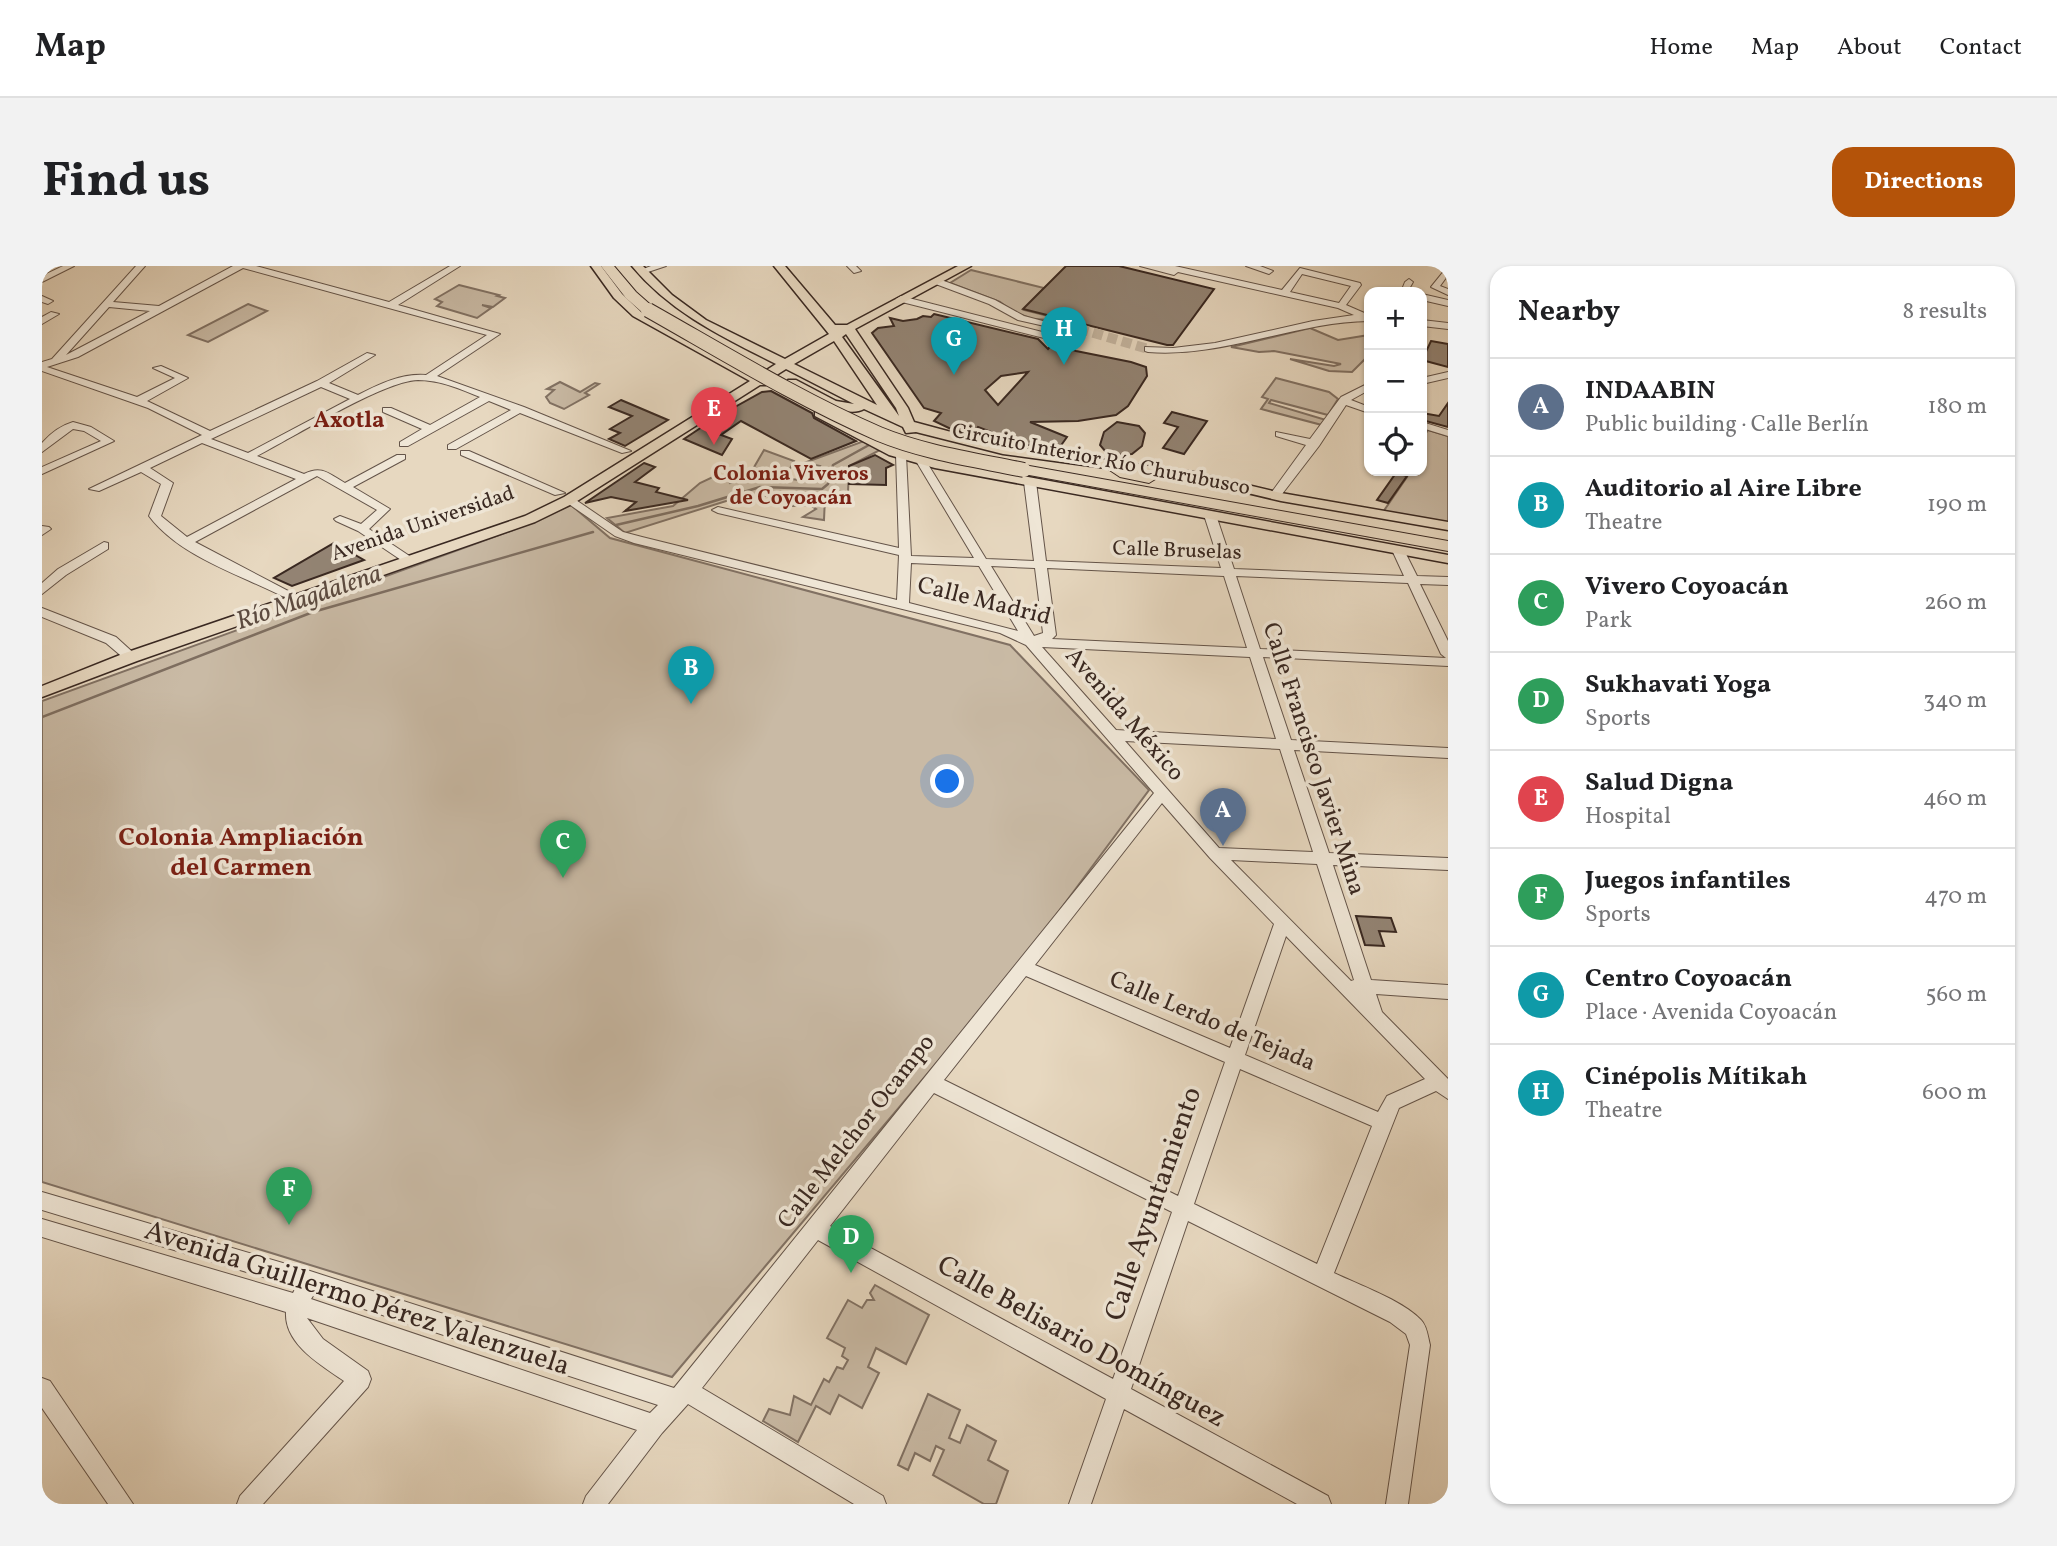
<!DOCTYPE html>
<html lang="en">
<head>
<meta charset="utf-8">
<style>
  :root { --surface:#fff; --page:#f2f2f2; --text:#202124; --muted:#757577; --line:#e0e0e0; --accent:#b45309 }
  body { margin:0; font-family:Vollkorn,serif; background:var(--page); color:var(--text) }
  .controls { position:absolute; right:21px; top:21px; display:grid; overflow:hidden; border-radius:14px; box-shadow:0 2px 5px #0004 }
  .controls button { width:63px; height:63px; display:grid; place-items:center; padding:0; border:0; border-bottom:2px solid var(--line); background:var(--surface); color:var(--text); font:35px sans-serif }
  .you { position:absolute; left:906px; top:516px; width:24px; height:24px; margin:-18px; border:5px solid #fff; border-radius:50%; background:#1a73e8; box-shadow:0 0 0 10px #1a73e833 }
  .badge { display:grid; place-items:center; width:46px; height:46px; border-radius:50%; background:var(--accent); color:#fff; font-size:23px; font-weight:700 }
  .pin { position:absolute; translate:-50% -58px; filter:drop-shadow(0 2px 4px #0008) }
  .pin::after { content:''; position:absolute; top:37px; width:24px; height:21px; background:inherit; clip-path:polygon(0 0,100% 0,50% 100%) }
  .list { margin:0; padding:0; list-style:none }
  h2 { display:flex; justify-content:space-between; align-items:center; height:91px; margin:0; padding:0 28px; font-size:30px }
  h2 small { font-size:23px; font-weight:400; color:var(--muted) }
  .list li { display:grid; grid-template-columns:46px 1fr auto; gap:21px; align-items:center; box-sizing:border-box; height:98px; padding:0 28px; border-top:2px solid var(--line) }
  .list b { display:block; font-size:26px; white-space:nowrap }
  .list p { margin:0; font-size:23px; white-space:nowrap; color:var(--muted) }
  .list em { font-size:23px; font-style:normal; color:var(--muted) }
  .icon { flex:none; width:38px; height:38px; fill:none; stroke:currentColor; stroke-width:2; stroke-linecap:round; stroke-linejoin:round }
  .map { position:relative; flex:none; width:1406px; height:1238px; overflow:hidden; border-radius:21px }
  header { display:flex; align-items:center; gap:42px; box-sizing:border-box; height:98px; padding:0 35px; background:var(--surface); border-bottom:2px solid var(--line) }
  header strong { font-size:33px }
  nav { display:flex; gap:38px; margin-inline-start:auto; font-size:24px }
  .intro { display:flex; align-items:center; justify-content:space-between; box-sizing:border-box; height:168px; padding:0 42px }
  h1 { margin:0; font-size:49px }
  .button { padding:18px 32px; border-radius:21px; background:var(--accent); color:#fff; font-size:24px; font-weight:700 }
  main { display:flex; gap:42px; padding:0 42px }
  aside { flex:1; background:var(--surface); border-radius:21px; box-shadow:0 2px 5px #0004 }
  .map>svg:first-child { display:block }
  .green { fill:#c9baa5; stroke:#817163; stroke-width:2 }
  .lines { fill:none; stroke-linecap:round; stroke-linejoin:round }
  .stream { stroke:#7e6e60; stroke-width:2.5 }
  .building { fill:#938474; stroke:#392821; stroke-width:2; fill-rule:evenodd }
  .minor-tunnel { stroke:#c4b5a0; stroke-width:10; stroke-dasharray:10 5; stroke-linecap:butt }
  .minor-casing { stroke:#645449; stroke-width:2 }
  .major-casing { stroke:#392821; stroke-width:3 }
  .highway-casing { stroke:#392821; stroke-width:2 }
  .minor { fill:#efe6d6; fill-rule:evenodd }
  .major { fill:#e7d8c0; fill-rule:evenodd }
  .highway { fill:#e7d8c0; fill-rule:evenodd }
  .highway-bridge-casing { stroke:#392821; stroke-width:16; stroke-linecap:butt }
  .highway-bridge { stroke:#e7d8c0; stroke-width:14 }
  .labels { text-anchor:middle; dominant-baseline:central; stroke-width:7; stroke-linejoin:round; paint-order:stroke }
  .far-street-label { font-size:21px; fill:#392821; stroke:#efe6d6 }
  .far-neighbourhood-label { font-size:21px; font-weight:bold; fill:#7a1f14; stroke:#efe6d6 }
  .far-quarter-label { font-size:23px; font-weight:bold; fill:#7a1f14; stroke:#efe6d6 }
  .street-label { font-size:24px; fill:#392821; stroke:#efe6d6 }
  .water-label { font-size:26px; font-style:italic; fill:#5c4b40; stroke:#efe6d6 }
  .neighbourhood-label { font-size:26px; font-weight:bold; fill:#7a1f14; stroke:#efe6d6 }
  .near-street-label { font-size:28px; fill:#392821; stroke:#efe6d6 }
</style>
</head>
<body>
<header>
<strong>Map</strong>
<nav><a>Home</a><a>Map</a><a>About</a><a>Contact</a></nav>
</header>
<div class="intro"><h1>Find us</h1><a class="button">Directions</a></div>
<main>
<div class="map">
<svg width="1406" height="1238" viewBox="0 0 1406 1238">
  <rect width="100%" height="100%" fill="#e7d8c0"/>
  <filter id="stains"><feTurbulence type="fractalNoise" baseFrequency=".00286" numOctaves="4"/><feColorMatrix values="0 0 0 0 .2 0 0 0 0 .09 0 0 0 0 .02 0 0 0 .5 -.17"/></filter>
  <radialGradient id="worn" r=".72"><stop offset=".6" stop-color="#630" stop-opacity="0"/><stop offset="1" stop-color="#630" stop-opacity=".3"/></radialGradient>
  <!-- green -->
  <g class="green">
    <polygon points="929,4 1002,22 982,44 1026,55 991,53 971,46 958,36 908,17"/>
    <polygon points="417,19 457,29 455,30 463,32 451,41 440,39 449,42 435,52 395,40 400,36 393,33"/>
    <polygon points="206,38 225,45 166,76 146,69"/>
    <polygon points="1268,62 1296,74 1327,69 1327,89 1310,106 1287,105 1248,93 1292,100 1299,98 1232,85 1217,86 1189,81"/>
    <polygon points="1234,112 1287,126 1296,133 1286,149 1229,134 1227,137 1284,154 1280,159 1219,143 1226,133 1220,131"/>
    <polygon points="518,116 538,126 553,117 557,118 543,127 547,129 522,143 508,137 504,131 512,124 505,123"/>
    <polygon points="1386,164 1406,170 1406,257 1341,246 1365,211 1362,210 1365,205 1380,205 1380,173"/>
    <polygon points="822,175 838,184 807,200 806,227 783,231 782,254 761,251 774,243 768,239 751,240 751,237 759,235 725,230 700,230 583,267 565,252 631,240 658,217 675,209 683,211 688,217 722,208 717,202 711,203 722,184 752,195 743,212 769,216 778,200 762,197"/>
    <polygon points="529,239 568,272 968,379 1107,524 977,699 630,1111 0,916 0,435 471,264"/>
    <polygon points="833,1019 887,1049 864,1098 834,1082 826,1101 837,1107 820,1142 797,1129 788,1148 774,1140 756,1176 721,1155 727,1143 748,1149 752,1130 769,1139 782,1113 787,1116 795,1101 801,1103 806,1094 800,1090 803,1082 785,1072 806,1034 820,1042 825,1034 832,1034 828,1027"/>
    <polygon points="886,1128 918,1144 907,1172 918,1177 925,1159 954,1175 946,1194 966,1205 954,1238 942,1238 891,1209 902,1184 894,1180 888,1195 873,1187 866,1204 856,1199"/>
  </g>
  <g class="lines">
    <!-- stream -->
    <g class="stream">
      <polyline points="574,259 656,240 718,221 780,223 786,218 791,199 827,179"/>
      <polyline points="0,451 271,346 551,266"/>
    </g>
  </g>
  <!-- building -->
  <g class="building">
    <polygon points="1024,0 1077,0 1172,23 1131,79 1125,79 981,43"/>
    <path d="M892 48 996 73 1006 83 1011 77 1034 85 1089 96 1104 101 1105 110 1086 140 1074 149 1036 155 988 156 1025 171 1015 185 977 177 936 161 929 169 909 163 892 155 899 147 882 142 830 67 836 62 852 60 848 52 861 55 875 53 881 50 889 51ZM986 106 956 139 943 124 959 110Z"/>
    <polygon points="1389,75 1406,78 1406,101 1380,94"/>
    <polygon points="729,125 770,147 772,152 814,175 769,193 699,155 679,169 690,173 680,189 642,173 675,151 720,126"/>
    <polygon points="579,134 626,154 583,180 567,173 578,167 568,163 590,150 567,141"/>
    <polygon points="1406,137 1406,161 1380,154 1380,147 1397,150"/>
    <polygon points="1130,146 1165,155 1142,188 1121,182 1136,161 1122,157"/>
    <polygon points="1075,156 1097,160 1103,167 1100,180 1090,188 1074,189 1063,185 1058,179 1062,166"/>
    <polygon points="833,189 851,199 844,202 844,219 807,218 807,200"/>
    <polygon points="602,197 613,201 593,216 617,222 614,226 646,234 583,245 594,236 569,231 543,237"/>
    <polygon points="1354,207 1365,210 1346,237 1335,234"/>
    <polygon points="292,277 322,294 250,320 232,312"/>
    <polygon points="1314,650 1349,652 1354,666 1337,665 1342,680 1323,679"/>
  </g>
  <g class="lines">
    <!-- minor-tunnel -->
    <polyline class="minor-tunnel" points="1007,58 1032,61 1106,83"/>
    <!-- minor casing -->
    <g class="minor-casing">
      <g id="minor">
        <polygon points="21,0 32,0 0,16 0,10"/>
        <path d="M94 0H103L71 36 117 40 191 0H214L347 36 408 0H418L356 39 458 68 395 110 482 141 589 185 580 187 478 147 414 183H406V179L469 144 447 135 366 180H358V176L380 163 341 146V142H349L388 159 438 131C418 123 398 114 376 114 341 115 250 172 215 190L262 208C280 199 287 208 303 217L355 189H363V193L311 221 348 243 327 263 375 295 369 299 365 298 316 265 294 255 292 253 298 250 319 258 335 244 275 210 153 276 250 327 244 331 240 330C196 308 137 290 107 250L119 218 99 206 57 225 47 223 160 169 106 142 0 105V96L10 93ZM201 2 445 69 384 109C360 107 337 118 316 129L287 117 333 89 325 87 275 115 168 165 105 135 146 112 119 100 111 102 133 112 95 131 5 101 36 91ZM67 41 108 45 24 89ZM279 121 308 133 206 187 169 173ZM160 177 254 213 145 271 119 250 131 217 108 202Z"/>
        <polygon points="609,0 624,0 600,8 596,5"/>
        <polygon points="805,0 814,0 819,5 812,7"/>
        <path d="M1098 0H1133L1240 24 1258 2 1318 17 1319 19 1304 39 1327 49V55C1252 56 1182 92 1106 86L1103 85V81L1131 82 1173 77 1271 55 1312 49 1296 42 1136 6 1132 9ZM1260 8 1309 20 1297 37 1248 26Z"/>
        <polygon points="1204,0 1218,0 1231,5 1227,8"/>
        <polygon points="1406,0 1406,9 1398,20 1406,23 1406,29 1389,21"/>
        <polygon points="894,12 953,34 982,50 1012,58 1007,61 976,54 947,38 891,17 890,15"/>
        <polygon points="1367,13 1371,16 1367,23 1371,26 1359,26 1363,16"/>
        <polygon points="1380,28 1406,34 1406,40 1380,34"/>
        <polygon points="0,30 11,35 6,38 0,36"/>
        <polygon points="859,30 1008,68 1013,65 1018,68 1010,74 856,35 854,33"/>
        <polygon points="9,46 17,48 0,58 0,51"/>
        <polygon points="1380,54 1406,57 1406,63 1380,60"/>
        <polygon points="1406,106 1406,112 1380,118 1380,112"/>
        <polygon points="1327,117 1327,124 1309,134 1327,141 1327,147 1304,139 1277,180 1237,232 1229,232 1227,230 1264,179 1234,170 1234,166 1268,173 1299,131"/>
        <path d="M31 156 49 161 72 175 0 208V201L59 175 42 165 31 163 0 186V177C9 167 18 160 31 156Z"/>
        <polygon points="1380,156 1406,164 1406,170 1380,162"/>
        <polygon points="419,185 427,185 523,227 513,229 419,189"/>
        <path d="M859 186 864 189 869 290 932 292 874 195 879 192 884 195 944 293 992 295 982 216 988 213 994 216 1004 295 1179 302 1162 249 1168 246 1174 249 1192 303 1362 310 1350 284 1356 280 1362 284 1375 310 1406 311V319L1378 318 1406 375V400L1221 391 1249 474 1406 482V492L1252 484 1287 587 1406 592V604L1291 599 1329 714 1406 719V733L1334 728 1340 746 1406 813V833L1394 825 1357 842 1292 1007C1317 1019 1360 1034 1379 1054 1385 1060 1386 1071 1388 1079L1366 1238H1344L1368 1079 1364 1068 1348 1056 1146 955 1089 1123 1286 1230 1289 1238H1255L1082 1143 1049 1238H1027L1064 1133 776 974 660 1122 841 1230 844 1238H812L646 1138 620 1167 566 1238H541L544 1230 595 1164 265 1052 281 1073 326 1105 329 1113 326 1121 221 1238H195L198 1230 302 1115C279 1099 242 1078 244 1046L0 971V953L251 1027 254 1021 0 944V926L268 1005 632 1122 1112 527 984 379 958 367 592 277 573 270 521 234 531 232 581 266 600 271 855 334 857 289 676 247 670 244 676 241 857 282 854 189ZM869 297 937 300 976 365 867 337ZM949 300 993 302 1001 367 992 370ZM1005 302 1182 310 1205 382 1010 373 1014 369ZM1194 310 1366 317 1399 388 1404 392 1218 383ZM1000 381 1208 391 1234 473 1074 464ZM1083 475 1238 483 1271 586 1177 582ZM1120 537 1168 592 1232 658 1188 782 993 699ZM1189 594 1275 598 1312 714 1309 715ZM1244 670 1383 813 1345 830 1336 846 1203 789ZM984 710 1183 796 1136 930 902 814ZM1198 803 1330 860 1275 998 1152 938ZM892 827 1130 946 1071 1113 788 960ZM273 1027 616 1139 608 1147 269 1033Z"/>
        <polygon points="0,260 7,261 9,263 0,269"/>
        <polygon points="62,276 66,277 66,283 24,309 0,328 0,317 16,303"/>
        <polygon points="0,342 74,371 96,391 94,394 84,394 64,377 0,351"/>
        <polygon points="0,1112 8,1115 91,1238 66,1238 0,1142"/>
      </g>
    </g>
    <!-- major casing -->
    <g class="major-casing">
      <g id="major">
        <path d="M549 0H559L580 28 599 46 717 109 734 98C681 71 629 47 590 0H601L630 29 664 54 743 93 787 68 732 0H743L793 59H805L916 0H929L813 63 866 142 872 156 961 180 1151 206 1239 227 1406 256V264L1239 235 1151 214 961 188 874 166 864 167 861 161 822 143C803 154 764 129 746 120V114H754L794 135 812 138 744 103 725 115 724 119H718L532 237 493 256 95 395 0 431V420L83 387 483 250 522 231 708 115 591 50 572 32ZM804 68 854 142 857 150 800 71ZM792 75 835 139 752 98Z"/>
        <polygon points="777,143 857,183 895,194 1406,289 1406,297 893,202 847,189 773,150 773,144"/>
      </g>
    </g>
    <!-- highway casing -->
    <g class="highway-casing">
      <g id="highway">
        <polygon points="559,0 572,0 594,26 611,41 611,47 601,47 584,32"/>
        <polygon points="1071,196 1088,204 1113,209 1115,212 1107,217 1078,211 1063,201"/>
        <polygon points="982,199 1406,275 1406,285 976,207 974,204 976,201"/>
      </g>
    </g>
    <!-- minor -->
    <use href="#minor" class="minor"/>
    <!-- major -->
    <use href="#major" class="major"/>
    <!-- highway -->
    <use href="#highway" class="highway"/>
    <!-- highway-bridge casing -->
    <g class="highway-bridge-casing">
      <path id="highway-bridge" d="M606 44C682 87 757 133 837 168 883 187 934 194 982 204"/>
    </g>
    <!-- highway-bridge -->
    <use href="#highway-bridge" class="highway-bridge"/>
  </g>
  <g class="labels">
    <!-- far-street labels -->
    <g class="far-street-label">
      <text transform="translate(1059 194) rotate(11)">Circuito Interior Río Churubusco</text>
      <text transform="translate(381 258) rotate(-19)">Avenida Universidad</text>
      <text transform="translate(1135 285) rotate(2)">Calle Bruselas</text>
    </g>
    <!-- far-neighbourhood labels -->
    <g class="far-neighbourhood-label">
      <text x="749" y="208">Colonia Viveros<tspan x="749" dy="24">de Coyoacán</tspan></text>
    </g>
    <!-- far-quarter labels -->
    <g class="far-quarter-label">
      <text x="307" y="155">Axotla</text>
    </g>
    <!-- street labels -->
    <g class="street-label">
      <text transform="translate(942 336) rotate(14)">Calle Madrid</text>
      <text transform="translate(1082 449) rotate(49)">Avenida México</text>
      <text transform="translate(1271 493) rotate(72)">Calle Francisco Javier Mina</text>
      <text transform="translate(1170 756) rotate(23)">Calle Lerdo de Tejada</text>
      <text transform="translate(815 866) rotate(-52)">Calle Melchor Ocampo</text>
    </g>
    <!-- water labels -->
    <g class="water-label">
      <text transform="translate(267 332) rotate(-19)">Río Magdalena</text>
    </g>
    <!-- neighbourhood labels -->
    <g class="neighbourhood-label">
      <text x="199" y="572">Colonia Ampliación<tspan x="199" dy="30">del Carmen</tspan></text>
    </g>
    <!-- near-street labels -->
    <g class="near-street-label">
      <text transform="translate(1112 938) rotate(-71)">Calle Ayuntamiento</text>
      <text transform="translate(315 1033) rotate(18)">Avenida Guillermo Pérez Valenzuela</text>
      <text transform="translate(1039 1076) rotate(29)">Calle Belisario Domínguez</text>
    </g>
  </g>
  <rect width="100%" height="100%" filter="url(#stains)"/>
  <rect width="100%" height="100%" fill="url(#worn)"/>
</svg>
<div class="controls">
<button>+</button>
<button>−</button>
<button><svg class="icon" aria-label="locate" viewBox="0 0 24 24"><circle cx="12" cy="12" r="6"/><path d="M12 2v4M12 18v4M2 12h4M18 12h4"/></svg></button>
</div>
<div class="you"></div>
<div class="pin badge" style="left:1181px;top:580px;background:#5c6f8a">A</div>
<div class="pin badge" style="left:649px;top:438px;background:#0f9aa8">B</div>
<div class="pin badge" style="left:521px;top:612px;background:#2e9e5b">C</div>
<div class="pin badge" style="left:809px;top:1007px;background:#2e9e5b">D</div>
<div class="pin badge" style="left:672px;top:179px;background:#e0444e">E</div>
<div class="pin badge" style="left:247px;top:959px;background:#2e9e5b">F</div>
<div class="pin badge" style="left:912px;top:109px;background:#0f9aa8">G</div>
<div class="pin badge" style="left:1022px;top:99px;background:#0f9aa8">H</div>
</div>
<aside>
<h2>Nearby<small>8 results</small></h2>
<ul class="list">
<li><span class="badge" style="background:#5c6f8a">A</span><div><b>INDAABIN</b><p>Public building · Calle Berlín</p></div><em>180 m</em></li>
<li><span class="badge" style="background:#0f9aa8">B</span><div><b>Auditorio al Aire Libre</b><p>Theatre</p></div><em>190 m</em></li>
<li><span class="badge" style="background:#2e9e5b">C</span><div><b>Vivero Coyoacán</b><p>Park</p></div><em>260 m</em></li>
<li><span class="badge" style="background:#2e9e5b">D</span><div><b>Sukhavati Yoga</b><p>Sports</p></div><em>340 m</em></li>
<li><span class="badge" style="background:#e0444e">E</span><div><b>Salud Digna</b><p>Hospital</p></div><em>460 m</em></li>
<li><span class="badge" style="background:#2e9e5b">F</span><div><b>Juegos infantiles</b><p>Sports</p></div><em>470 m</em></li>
<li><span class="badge" style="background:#0f9aa8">G</span><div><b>Centro Coyoacán</b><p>Place · Avenida Coyoacán</p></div><em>560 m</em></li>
<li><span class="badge" style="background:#0f9aa8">H</span><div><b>Cinépolis Mítikah</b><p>Theatre</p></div><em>600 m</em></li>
</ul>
</aside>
</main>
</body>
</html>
